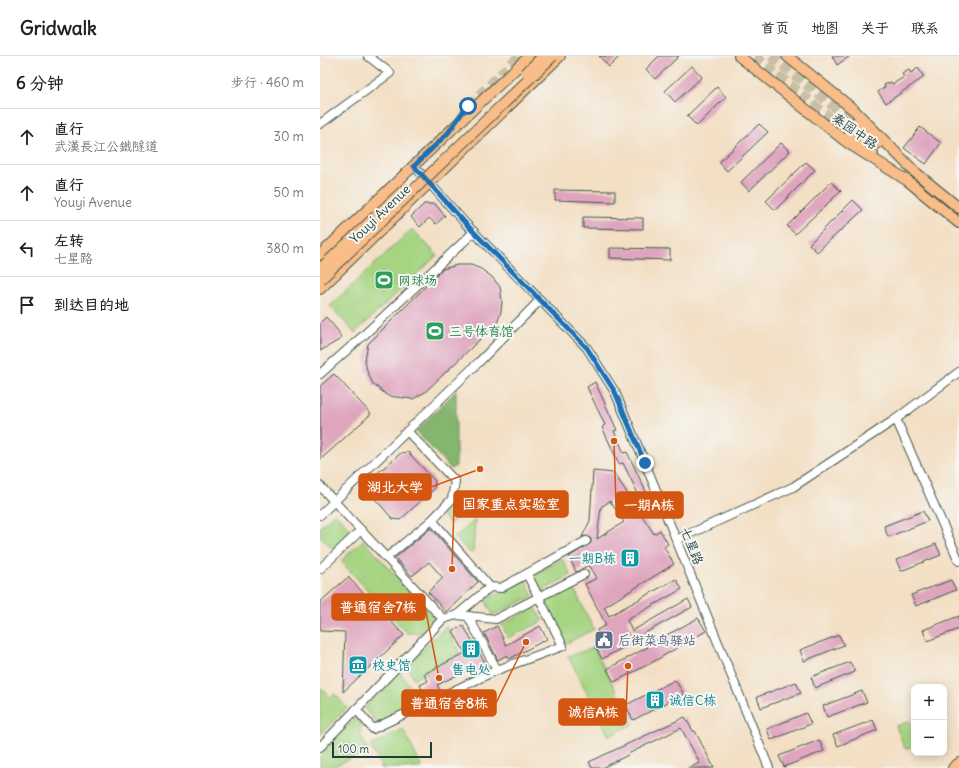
<!DOCTYPE html>
<html lang="zh">
<head>
<meta charset="utf-8">
<style>
  :root { --surface:#fff; --page:#f2f2f2; --text:#202124; --muted:#757577; --line:#e0e0e0 }
  body { margin:0; font-family:Delius,"LXGW WenKai TC",sans-serif; background:var(--page); color:var(--text) }
  .controls { position:absolute; right:12px; bottom:12px; display:grid; overflow:hidden; border-radius:8px; box-shadow:0 2px 10px #0003 }
  .controls button { width:36px; height:36px; display:grid; place-items:center; padding:0; border:0; border-bottom:1px solid var(--line); background:var(--surface); color:var(--text); font:20px sans-serif }
  .scale { position:absolute; left:12px; bottom:10px; width:100px; box-sizing:border-box; padding-left:4px; border:2px solid #1f3d34; border-top:0; font-size:11px; line-height:14px; white-space:nowrap; color:#1f3d34; -webkit-text-stroke:3px #f6f6f2; paint-order:stroke }
  .stop { position:absolute; width:12px; height:12px; margin:-9px; border:3px solid #1f6fb2; border-radius:50%; background:#fff }
  .stop.end { background:#1f6fb2; border-color:#fff; box-shadow:0 1px 4px #0008 }
  .list { margin:0; padding:0; list-style:none }
  h2 { display:flex; justify-content:space-between; align-items:center; height:52px; margin:0; padding:0 16px; font-size:17px }
  h2 small { font-size:13px; font-weight:400; color:var(--muted) }
  .list li { display:grid; grid-template-columns:26px 1fr auto; gap:12px; align-items:center; box-sizing:border-box; height:56px; padding:0 16px; border-top:1px solid var(--line) }
  .list b { display:block; font-size:15px; white-space:nowrap }
  .list p { margin:0; font-size:13px; white-space:nowrap; color:var(--muted) }
  .list em { font-size:13px; font-style:normal; color:var(--muted) }
  .icon { flex:none; width:22px; height:22px; fill:none; stroke:currentColor; stroke-width:2; stroke-linecap:round; stroke-linejoin:round }
  .map { position:relative; flex:none; width:639px; height:712px; overflow:hidden }
  header { display:flex; align-items:center; gap:24px; box-sizing:border-box; height:56px; padding:0 20px; background:var(--surface); border-bottom:1px solid var(--line) }
  header strong { font-size:19px }
  nav { display:flex; gap:22px; margin-inline-start:auto; font-size:14px }
  main { display:flex }
  aside { flex:1; background:var(--surface) }
  .map>svg:first-child { display:block }
  .green { fill:#a6d481; stroke:#62885a }
  .forest { fill:#84b66f; stroke:#527a52 }
  .building { fill:#dfa4be; fill-rule:evenodd }
  .lines { fill:none; stroke-linecap:round; stroke-linejoin:round }
  .major-tunnel { stroke:#c9bfa7; stroke-width:10; stroke-dasharray:10 5; stroke-linecap:butt }
  .minor-casing { stroke:#3f554a; stroke-width:10 }
  .major-casing { stroke:#3f554a; stroke-width:12 }
  .minor { stroke:#fff; stroke-width:8 }
  .major { stroke:#f8bd89; stroke-width:10 }
  .major-bridge-casing { stroke:#3f554a; stroke-width:12; stroke-linecap:butt }
  .major-bridge { stroke:#f8bd89; stroke-width:10 }
  .route { stroke:#1f6fb2; stroke-width:5 }
  .labels { text-anchor:middle; dominant-baseline:central; stroke-width:4; stroke-linejoin:round; paint-order:stroke }
  .street-label { font-size:13px; fill:#1f3d34; stroke:#f6f6f2 }
  .leisure-label { font-size:13px; fill:#27864d; stroke:#f6f6f2; text-anchor:start }
  .culture-label { font-size:13px; fill:#0d838f; stroke:#f6f6f2; text-anchor:start }
  .service-label { font-size:13px; fill:#4e5e75; stroke:#f6f6f2; text-anchor:start }
  .leader { fill:none; stroke:#d45610; stroke-width:1.5 }
  .callout-dot { fill:#d45610; stroke:#f6f6f2; stroke-width:1.5 }
  .callout { fill:#d45610; stroke:#d45610; stroke-width:1.5 }
  .callout-label { font-size:14px; text-anchor:middle; font-weight:bold; fill:#fff }
</style>
</head>
<body>
<header>
<strong>Gridwalk</strong>
<nav><a>首页</a><a>地图</a><a>关于</a><a>联系</a></nav>
</header>
<main>
<aside>
<h2>6 分钟<small>步行 · 460 m</small></h2>
<ul class="list">
<li><svg class="icon" aria-label="ahead" viewBox="0 0 24 24"><path d="M12 20V5M6 11l6-6 6 6"/></svg><div><b>直行</b><p>武漢長江公鐵隧道</p></div><em>30 m</em></li>
<li><svg class="icon" aria-label="ahead" viewBox="0 0 24 24"><path d="M12 20V5M6 11l6-6 6 6"/></svg><div><b>直行</b><p>Youyi Avenue</p></div><em>50 m</em></li>
<li><svg class="icon" aria-label="left" viewBox="0 0 24 24"><path d="M17 20v-9H6M10 6l-5 5 5 5"/></svg><div><b>左转</b><p>七星路</p></div><em>380 m</em></li>
<li><svg class="icon" aria-label="arrive" viewBox="0 0 24 24"><path d="M6 21V4h12l-3 4 3 4H6"/></svg><div><b>到达目的地</b></div></li>
</ul>
</aside>
<div class="map">
<svg width="639" height="712" viewBox="0 0 639 712">
  <rect width="100%" height="100%" fill="#f6f6f2"/>
  <filter id="ink" filterUnits="userSpaceOnUse"><feTurbulence type="fractalNoise" baseFrequency=".025" numOctaves="2"/><feDisplacementMap in="SourceGraphic" scale="8" xChannelSelector="R" yChannelSelector="G"/><feConvolveMatrix kernelMatrix="1 2 1 2 8 2 1 2 1" color-interpolation-filters="sRGB"/></filter>
  <filter id="wash" filterUnits="userSpaceOnUse"><feTurbulence type="fractalNoise" baseFrequency=".012" numOctaves="4" result="noise"/><feDisplacementMap in="SourceGraphic" scale="16" xChannelSelector="R" yChannelSelector="G"/><feGaussianBlur stdDeviation="0.9" result="paint"/><feColorMatrix in="noise" values="0 0 0 0 0 0 0 0 0 0 0 0 0 0 0 0 0 1.4 0 .05"/><feComposite in="paint" operator="in"/></filter>
  <g filter="url(#wash)">
    <rect width="100%" height="100%" fill="#f3dfc4"/>
    <!-- green -->
    <g class="green">
      <polygon points="92,173 117,199 35,277 10,250"/>
      <polygon points="142,440 151,450 130,468 122,459"/>
      <polygon points="15,457 32,475 13,493 0,480 0,471"/>
      <polygon points="155,464 153,496 150,497 135,481"/>
      <path d="M43 484 113 560 114 568C104 578 101 578 87 577L21 505Z"/>
      <polygon points="242,503 251,519 220,536 211,520"/>
      <polygon points="206,524 213,540 173,559 165,544"/>
      <polygon points="252,529 274,573 245,588 224,544"/>
      <polygon points="215,551 223,565 188,582 182,569"/>
      <polygon points="126,570 140,597 94,623 86,610"/>
      <polygon points="274,592 313,668 289,680 248,600"/>
      <polygon points="80,616 100,645 57,667 44,652"/>
      <polygon points="0,631 10,642 15,638 27,652 0,679"/>
      <polygon points="36,661 40,663 41,680 48,694 10,712 0,712 0,700"/>
      <polygon points="590,665 594,675 594,690 585,693 576,670"/>
      <polygon points="83,673 102,712 62,712 50,690"/>
    </g>
    <!-- forest -->
    <polygon class="forest" points="136,335 136,410 131,413 96,375"/>
    <g id="blocks">
      <!-- building -->
      <g class="building">
        <polygon points="279,0 300,0 289,11"/>
        <polygon points="339,0 359,0 335,23 326,13"/>
        <polygon points="512,0 530,0 517,9"/>
        <polygon points="372,10 382,21 355,46 345,35"/>
        <polygon points="598,12 604,21 566,47 558,36 565,31 564,29 571,26 573,28 584,21 582,18 589,14 591,17"/>
        <polygon points="397,31 406,41 377,70 367,60"/>
        <polygon points="439,68 448,76 407,115 399,106"/>
        <polygon points="600,71 621,87 606,108 584,92"/>
        <polygon points="461,87 470,95 429,135 421,126"/>
        <polygon points="486,106 495,114 455,154 446,145"/>
        <polygon points="511,126 521,135 475,178 467,170"/>
        <polygon points="235,134 295,135 295,146 235,144"/>
        <polygon points="533,144 543,154 497,196 489,188"/>
        <polygon points="104,148 115,148 125,160 116,168 109,162 100,171 91,161"/>
        <polygon points="263,161 323,162 323,173 263,172"/>
        <polygon points="290,192 350,193 350,204 290,202"/>
        <polygon points="137,209 151,209 161,213 172,221 180,231 182,245 181,255 178,265 174,270 105,336 93,343 68,340 53,328 47,315 45,304 48,288 123,213"/>
        <polygon points="6,261 18,275 21,283 0,295 0,267"/>
        <polygon points="14,318 51,358 0,404 0,330"/>
        <polygon points="275,326 297,374 294,375 304,397 307,396 330,444 323,448 303,407 299,408 282,371 285,369 267,331"/>
        <polygon points="88,396 115,425 114,433 80,464 73,463 46,433 47,426 81,397"/>
        <path d="M273 415 294 417 334 478 340 474 348 488 344 491 354 508 284 551 289 560 356 523 362 533 307 564 312 575 368 543 372 551 316 582 317 584 282 603 275 590 282 586 277 574 286 569 265 528 277 522 269 509 256 516 249 501 271 487V483L269 481 266 480 262 481 270 465ZM290 445 304 466 277 483 281 451Z"/>
        <polygon points="603,455 608,465 568,481 564,470"/>
        <polygon points="111,472 158,526 126,556 108,536 123,522 109,506 92,520 75,502"/>
        <polygon points="616,488 621,499 581,515 576,504"/>
        <polygon points="28,521 84,579 23,636 25,576 0,575 0,546"/>
        <polygon points="631,524 636,534 596,550 591,539"/>
        <polygon points="639,560 639,573 607,585 603,574"/>
        <polygon points="378,562 386,575 333,606 294,626 287,613 328,591 327,590"/>
        <polygon points="143,569 167,610 154,616 152,612 117,629 120,634 106,641 100,629 108,625 104,618 145,597 133,575"/>
        <polygon points="177,570 186,589 220,570 227,583 189,603 187,599 178,604 164,577"/>
        <polygon points="519,579 524,589 484,605 480,594"/>
        <polygon points="530,606 535,616 495,632 491,621"/>
        <polygon points="355,624 364,638 313,664 306,649"/>
        <polygon points="476,626 481,637 441,652 437,641"/>
        <polygon points="542,635 547,646 507,661 503,650"/>
        <polygon points="486,657 491,668 451,684 447,673"/>
        <polygon points="365,661 373,675 375,675 394,712 368,712 380,707 361,672 308,698 308,699 282,712 272,712 269,706"/>
        <polygon points="553,664 557,674 518,690 513,679"/>
        <polygon points="499,684 504,695 464,711 459,700"/>
      </g>
    </g>
  </g>
  <g filter="url(#ink)">
    <use href="#blocks" fill-opacity="0" stroke="#3f554a" stroke-width="1"/>
    <g class="lines">
      <!-- major-tunnel -->
      <g class="major-tunnel">
        <polyline points="435,0 530,78"/>
        <polyline points="451,0 534,67"/>
        <polyline points="148,50 199,0"/>
      </g>
      <!-- minor casing -->
      <g class="minor-casing">
        <g id="minor">
          <polyline points="0,68 70,17 48,0"/>
          <polyline points="94,110 146,168 267,292 295,336 325,407 449,712"/>
          <polyline points="0,318 44,279 154,176"/>
          <polyline points="576,363 639,505"/>
          <polyline points="0,430 123,563 0,691"/>
          <polyline points="0,459 159,306 220,244"/>
          <polyline points="112,464 170,531 181,532 266,485"/>
          <polyline points="356,484 473,431 576,363 639,316"/>
          <polyline points="66,502 112,464 132,443 135,425 87,375"/>
          <polyline points="0,513 41,474"/>
          <polyline points="137,559 176,563 264,518"/>
          <polyline points="148,560 177,614"/>
          <polyline points="123,563 137,559 170,531"/>
          <polyline points="36,653 53,673 177,614 243,590 207,518"/>
        </g>
      </g>
      <!-- major casing -->
      <g class="major-casing">
        <g id="major">
          <polyline points="419,0 528,87 588,125 639,167"/>
          <polyline points="467,0 534,54 595,116 639,152"/>
          <polyline points="534,67 559,87"/>
          <polyline points="530,78 553,97"/>
          <polyline points="0,199 209,0"/>
          <polyline points="0,233 240,0"/>
          <polyline points="633,712 639,707"/>
        </g>
      </g>
      <!-- minor -->
      <use href="#minor" class="minor"/>
      <!-- major -->
      <use href="#major" class="major"/>
      <!-- major-bridge casing -->
      <g class="major-bridge-casing">
        <g id="major-bridge">
          <polyline points="206,17 223,0"/>
          <polyline points="0,213 86,132"/>
          <polyline points="0,224 233,0"/>
        </g>
      </g>
      <!-- major-bridge -->
      <use href="#major-bridge" class="major-bridge"/>
    </g>
  </g>
  <g class="lines" filter="url(#ink)">
    <!-- route -->
    <polyline class="route" points="148,50 142,57 128,77 94,110 146,168 267,292 295,336 325,407"/>
  </g>
  <!-- icons -->
  <defs>
    <g id="stadium-square" transform="scale(1)"><rect x="-9" y="-9" width="18" height="18" rx="4" fill="#2e9e5b" stroke="#f6f6f2"/><path d="M0-5a6.5 5 0 1 0 0 10a6.5 5 0 1 0 0-10ZM-3.5-1.8h7v3.6h-7Z" fill="#fff"/></g>
    <g id="building-square" transform="scale(1)"><rect x="-9" y="-9" width="18" height="18" rx="4" fill="#0f9aa8" stroke="#f6f6f2"/><path d="M-4-6H4V6H1V3H-1V6H-4ZM-2.5-4.3h1.7v1.8h-1.7ZM.8-4.3h1.7v1.8H.8ZM-2.5-1h1.7V.8h-1.7ZM.8-1h1.7V.8H.8Z" fill="#fff"/></g>
    <g id="civic-square" transform="scale(1)"><rect x="-9" y="-9" width="18" height="18" rx="4" fill="#5c6f8a" stroke="#f6f6f2"/><path d="M-.6-6.5H3V-4.5H.6V-3L4-1V1h2V6H-6V1h2V-1L-.6-3ZM-1.2 2.5V6h2.4V2.5Z" fill="#fff"/></g>
    <g id="museum-square" transform="scale(1)"><rect x="-9" y="-9" width="18" height="18" rx="4" fill="#0f9aa8" stroke="#f6f6f2"/><path d="M0-6L6-3V-2H-6V-3ZM-5-1h2V3h-2ZM-1-1h2V3h-2ZM3-1h2V3H3ZM-6 4H6V6H-6Z" fill="#fff"/></g>
  </defs>
  <g fill-rule="evenodd">
    <use href="#stadium-square" x="64" y="224"/>
    <use href="#stadium-square" x="115" y="275"/>
    <use href="#building-square" x="310" y="502"/>
    <use href="#civic-square" x="284" y="584"/>
    <use href="#building-square" x="151" y="593"/>
    <use href="#museum-square" x="38" y="609"/>
    <use href="#building-square" x="335" y="644"/>
  </g>
  <g class="labels">
    <!-- street labels -->
    <g class="street-label">
      <text transform="translate(535 75) rotate(35)">秦园中路</text>
      <text transform="translate(60 158) rotate(-44)">Youyi Avenue</text>
      <text transform="translate(372 490) rotate(68)">七星路</text>
    </g>
    <!-- leisure labels -->
    <g class="leisure-label">
      <text x="78" y="224">网球场</text>
      <text x="129" y="275">三号体育馆</text>
    </g>
    <!-- culture labels -->
    <g class="culture-label">
      <text x="296" y="502" text-anchor="end">一期B栋</text>
      <text x="52" y="609">校史馆</text>
      <text x="151" y="613" text-anchor="middle">售电处</text>
      <text x="349" y="644">诚信C栋</text>
    </g>
    <!-- service labels -->
    <g class="service-label">
      <text x="298" y="584">后街菜鸟驿站</text>
    </g>
  </g>
  <!-- callouts -->
  <path class="leader" d="M160 413L111 431M132 513L134 448M294 385L296 449M119 622L105 551M206 586L176 647M308 610L306 656"/>
  <g class="callout-dot">
    <circle cx="160" cy="413" r="4"/>
    <circle cx="132" cy="513" r="4"/>
    <circle cx="294" cy="385" r="4"/>
    <circle cx="119" cy="622" r="4"/>
    <circle cx="206" cy="586" r="4"/>
    <circle cx="308" cy="610" r="4"/>
  </g>
  <g class="callout">
    <rect x="39" y="418" width="72" height="26" rx="4"/>
    <rect x="134" y="435" width="114" height="26" rx="4"/>
    <rect x="296" y="436" width="67" height="26" rx="4"/>
    <rect x="12" y="538" width="93" height="26" rx="4"/>
    <rect x="82" y="634" width="94" height="26" rx="4"/>
    <rect x="239" y="643" width="67" height="26" rx="4"/>
  </g>
  <g class="callout-label">
    <text x="75" y="436">湖北大学</text>
    <text x="191" y="453">国家重点实验室</text>
    <text x="329" y="454">一期A栋</text>
    <text x="58" y="556">普通宿舍7栋</text>
    <text x="129" y="652">普通宿舍8栋</text>
    <text x="273" y="661">诚信A栋</text>
  </g>
</svg>
<div class="controls">
<button>+</button>
<button>−</button>
</div>
<div class="scale">100 m</div>
<div class="stop" style="left:148px;top:50px"></div>
<div class="stop end" style="left:325px;top:407px"></div>
</div>
</main>
</body>
</html>
